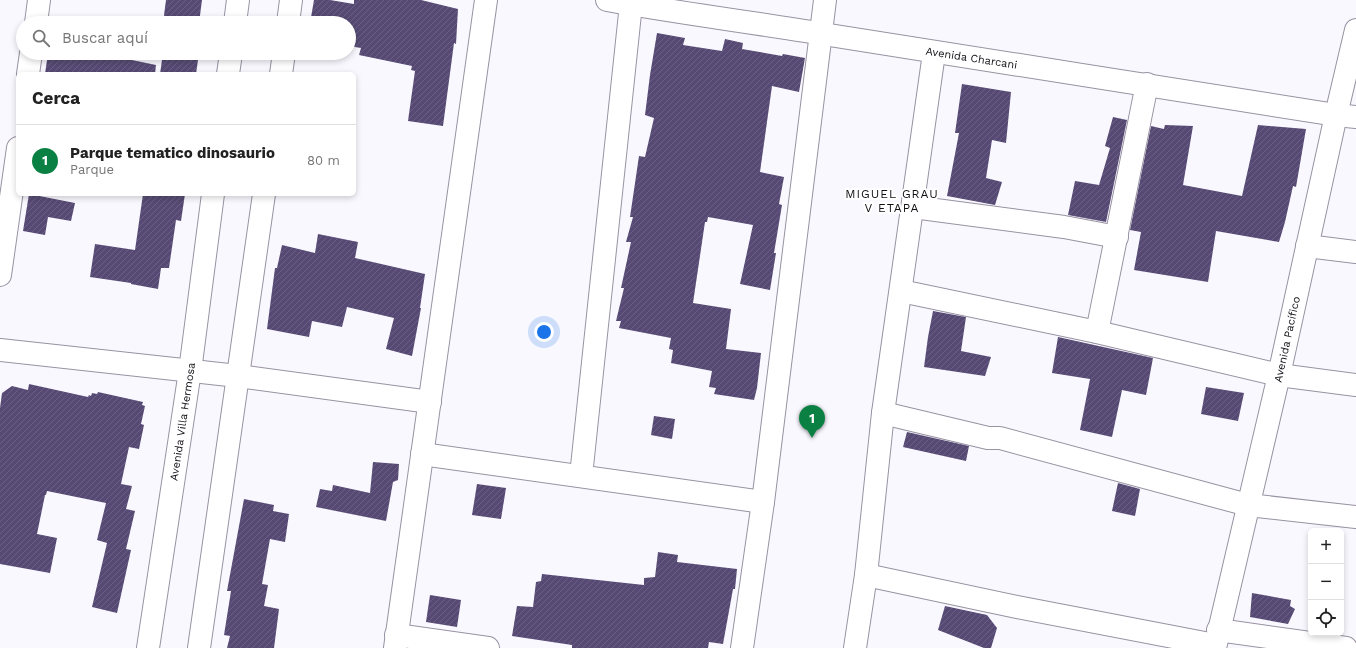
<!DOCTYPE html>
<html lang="es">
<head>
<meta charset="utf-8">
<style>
  :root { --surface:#fff; --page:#f2f2f2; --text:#222; --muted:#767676; --line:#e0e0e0; --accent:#0b8043 }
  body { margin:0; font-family:"Work Sans",sans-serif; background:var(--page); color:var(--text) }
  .controls { position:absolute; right:12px; bottom:12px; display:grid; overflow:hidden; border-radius:6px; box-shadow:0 2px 6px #0003 }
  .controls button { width:36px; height:36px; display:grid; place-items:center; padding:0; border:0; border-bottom:1px solid var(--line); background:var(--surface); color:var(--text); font:20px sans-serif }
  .you { position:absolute; left:544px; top:332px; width:14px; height:14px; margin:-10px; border:3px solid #fff; border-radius:50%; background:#1a73e8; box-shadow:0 0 0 6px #1a73e833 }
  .badge { display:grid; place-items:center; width:26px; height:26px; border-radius:50%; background:var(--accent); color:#fff; font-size:13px; font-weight:700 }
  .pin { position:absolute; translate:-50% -33px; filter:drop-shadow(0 1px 2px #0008) }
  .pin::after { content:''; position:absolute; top:21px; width:14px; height:12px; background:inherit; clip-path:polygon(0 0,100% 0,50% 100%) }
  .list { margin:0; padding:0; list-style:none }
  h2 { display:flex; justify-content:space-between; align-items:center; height:52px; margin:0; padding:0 16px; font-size:17px }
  h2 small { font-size:13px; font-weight:400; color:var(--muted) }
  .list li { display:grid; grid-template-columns:26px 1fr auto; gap:12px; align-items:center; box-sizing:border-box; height:72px; padding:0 16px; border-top:1px solid var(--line) }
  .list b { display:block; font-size:15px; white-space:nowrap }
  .list p { margin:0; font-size:13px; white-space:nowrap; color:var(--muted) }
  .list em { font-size:13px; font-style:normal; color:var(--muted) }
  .icon { flex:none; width:22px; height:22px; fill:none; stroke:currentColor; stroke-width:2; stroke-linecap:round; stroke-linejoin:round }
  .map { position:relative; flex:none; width:1356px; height:648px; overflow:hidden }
  .search { position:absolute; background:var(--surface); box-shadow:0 2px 6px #0003; left:16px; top:16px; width:340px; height:44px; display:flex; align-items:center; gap:10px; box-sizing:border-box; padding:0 14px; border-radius:22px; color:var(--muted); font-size:15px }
  .panel { position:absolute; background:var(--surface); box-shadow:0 2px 6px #0003; left:16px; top:72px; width:340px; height:124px; border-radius:6px }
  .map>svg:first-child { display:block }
  .building { fill:url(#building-hatch) }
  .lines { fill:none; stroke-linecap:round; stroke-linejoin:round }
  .minor-casing { stroke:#9892a2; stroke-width:24 }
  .tertiary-casing { stroke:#9892a2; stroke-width:24 }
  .minor { stroke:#fff; stroke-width:22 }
  .tertiary { stroke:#fff; stroke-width:22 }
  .labels { text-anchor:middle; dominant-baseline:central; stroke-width:4; stroke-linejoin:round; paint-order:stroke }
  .street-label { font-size:11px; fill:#110e14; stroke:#fff }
  .neighbourhood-label { font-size:12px; letter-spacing:1px; fill:#110e14; stroke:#fff }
</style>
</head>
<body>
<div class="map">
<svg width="1356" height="648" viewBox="0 0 1356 648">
  <defs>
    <pattern id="building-hatch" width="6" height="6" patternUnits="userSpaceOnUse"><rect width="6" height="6" fill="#564a74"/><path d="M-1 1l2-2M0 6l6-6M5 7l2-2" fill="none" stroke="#6a6082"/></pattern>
  </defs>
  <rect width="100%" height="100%" fill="#faf8ff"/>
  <!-- building -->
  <g class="building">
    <polygon points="166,0 202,0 199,23 163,23"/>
    <polygon points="314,0 330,0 354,4 354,0 421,0 458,9 456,44 454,43 443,126 408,121 415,71 411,70 412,66 359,55 361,48 349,46 349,23 310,23"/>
    <polygon points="657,33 685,38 683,45 722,51 725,39 743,43 742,49 782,56 783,54 805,58 799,92 772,86 760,172 784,177 779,204 782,205 774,253 776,253 770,290 740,284 753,225 708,217 707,222 705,222 693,303 731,309 726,349 761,353 757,388 754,400 714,394 716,388 709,387 712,371 671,363 673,350 669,349 671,338 619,328 621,321 616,321 624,288 621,288 631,242 626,242 633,217 630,217 639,156 645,157 654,118 645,115 650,75"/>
    <polygon points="48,53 98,53 156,65 155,74 45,74"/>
    <polygon points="163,53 199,53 196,74 160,74"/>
    <polygon points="962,84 1011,92 1006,143 992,140 986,178 1002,182 995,205 947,196 959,133 955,133"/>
    <polygon points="1113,117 1127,120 1106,222 1068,215 1075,181 1099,185 1110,148 1105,146"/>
    <polygon points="1165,125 1193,126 1183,185 1242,196 1258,125 1306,129 1296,187 1293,186 1285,222 1279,242 1216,231 1208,282 1134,270 1141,232 1130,230 1151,126 1164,129"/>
    <polygon points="29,194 75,203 71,221 48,217 45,235 23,231"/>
    <polygon points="143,194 185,194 181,221 176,220 169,268 161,268 158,289 131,284 131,283 90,277 95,244 135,250"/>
    <polygon points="318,234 358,242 355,258 425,274 420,308 421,308 412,356 386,349 394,318 347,307 342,327 312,321 309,337 267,329 275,268 277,268 282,245 315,253"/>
    <polygon points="933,311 966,317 961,351 991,357 985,376 924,367 928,337"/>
    <polygon points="1058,337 1153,358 1146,395 1122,390 1112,437 1080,430 1090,379 1052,373"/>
    <polygon points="29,384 88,397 89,395 91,396 92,393 97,394 98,392 143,402 142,405 145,406 141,424 144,425 139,449 129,447 121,484 132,486 126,509 135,511 126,549 131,550 117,613 92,607 107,543 97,540 106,503 47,491 46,495 45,495 37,534 57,538 50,573 0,564 0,408 2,393 12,386 28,390"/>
    <polygon points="1206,387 1244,393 1238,421 1201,414"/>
    <polygon points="654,416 675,419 672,439 651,435"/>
    <polygon points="907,432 969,446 966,461 903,447"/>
    <polygon points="373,462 399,464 398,480 393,482 386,521 316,507 320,489 332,491 333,485 370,493"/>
    <polygon points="1118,483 1140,489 1135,516 1112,511"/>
    <polygon points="477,484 506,488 501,519 472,515"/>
    <polygon points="244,499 274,505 273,511 289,514 285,542 270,539 262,584 268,585 264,606 279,609 274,648 227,648 230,636 224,635 231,591 227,591"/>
    <polygon points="658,552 678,555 677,562 737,569 735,589 733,589 723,644 709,642 708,648 572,648 572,645 512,636 517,606 533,607 536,582 541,581 542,574 644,585 644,578 655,577"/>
    <polygon points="1252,593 1291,600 1290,606 1295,609 1288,624 1250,617"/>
    <polygon points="430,595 461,600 457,627 426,622"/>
    <polygon points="945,606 987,615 997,628 991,648 984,648 938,630"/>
  </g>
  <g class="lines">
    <!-- minor casing -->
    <g class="minor-casing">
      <g id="minor">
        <polyline points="36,23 39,0"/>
        <polyline points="28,74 31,53"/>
        <polyline points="1336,115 1356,117"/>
        <polyline points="913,207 1064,227 1117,237"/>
        <polyline points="1307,246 1356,252"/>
        <polyline points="0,275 18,148"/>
        <polyline points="901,291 1097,332 1279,375 1356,385"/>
        <polyline points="1097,332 1147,84"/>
        <polyline points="0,350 238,376 430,402"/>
        <polyline points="883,413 988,438 1000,438 1248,505 1356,517"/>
        <polyline points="422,454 763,502"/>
        <polyline points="581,476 631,4"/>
        <polyline points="866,575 1017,607 1215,645"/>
        <polyline points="1218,630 1346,648"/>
        <polyline points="396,635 488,648"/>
        <polyline points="395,648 486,0"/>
        <polyline points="742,648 763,502 825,0"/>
        <polyline points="855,648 866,575 883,413 934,53"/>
        <path id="s1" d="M1215 648 1279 375 1336 115 1356 30"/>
      </g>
    </g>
    <!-- tertiary casing -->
    <g class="tertiary-casing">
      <g id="tertiary">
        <path id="s2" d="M607 0C678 13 751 22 823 34 994 62 1165 87 1336 115"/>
        <polyline points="235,23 238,0"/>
        <polyline points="288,23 291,0"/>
        <polyline points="228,74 231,53"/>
        <polyline points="281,74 284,53"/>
        <path id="s3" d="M148 648 190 371 213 194"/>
        <polyline points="199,648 264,194"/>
      </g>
    </g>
    <!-- minor -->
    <use href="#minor" class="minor"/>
    <!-- tertiary -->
    <use href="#tertiary" class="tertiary"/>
  </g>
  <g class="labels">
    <!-- street labels -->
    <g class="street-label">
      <text stroke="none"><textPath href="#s2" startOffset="369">Avenida Charcani</textPath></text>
      <text stroke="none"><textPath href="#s1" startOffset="317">Avenida Pacífico</textPath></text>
      <text stroke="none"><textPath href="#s3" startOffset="229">Avenida Villa Hermosa</textPath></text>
    </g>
    <!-- neighbourhood labels -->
    <g class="neighbourhood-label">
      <text x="892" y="194">MIGUEL GRAU<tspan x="892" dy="14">V ETAPA</tspan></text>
    </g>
  </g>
</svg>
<div class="controls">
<button>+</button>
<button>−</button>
<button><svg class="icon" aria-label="locate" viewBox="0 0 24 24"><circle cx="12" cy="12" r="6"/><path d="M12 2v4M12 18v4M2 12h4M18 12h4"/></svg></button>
</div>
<div class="you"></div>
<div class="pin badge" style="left:812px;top:438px">1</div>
<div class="search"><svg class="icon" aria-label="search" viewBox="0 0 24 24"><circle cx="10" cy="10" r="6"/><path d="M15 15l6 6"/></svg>Buscar aquí</div>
<section class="panel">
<h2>Cerca<small></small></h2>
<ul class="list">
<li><span class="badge">1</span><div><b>Parque tematico dinosaurio</b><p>Parque</p></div><em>80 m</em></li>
</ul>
</section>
</div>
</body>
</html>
